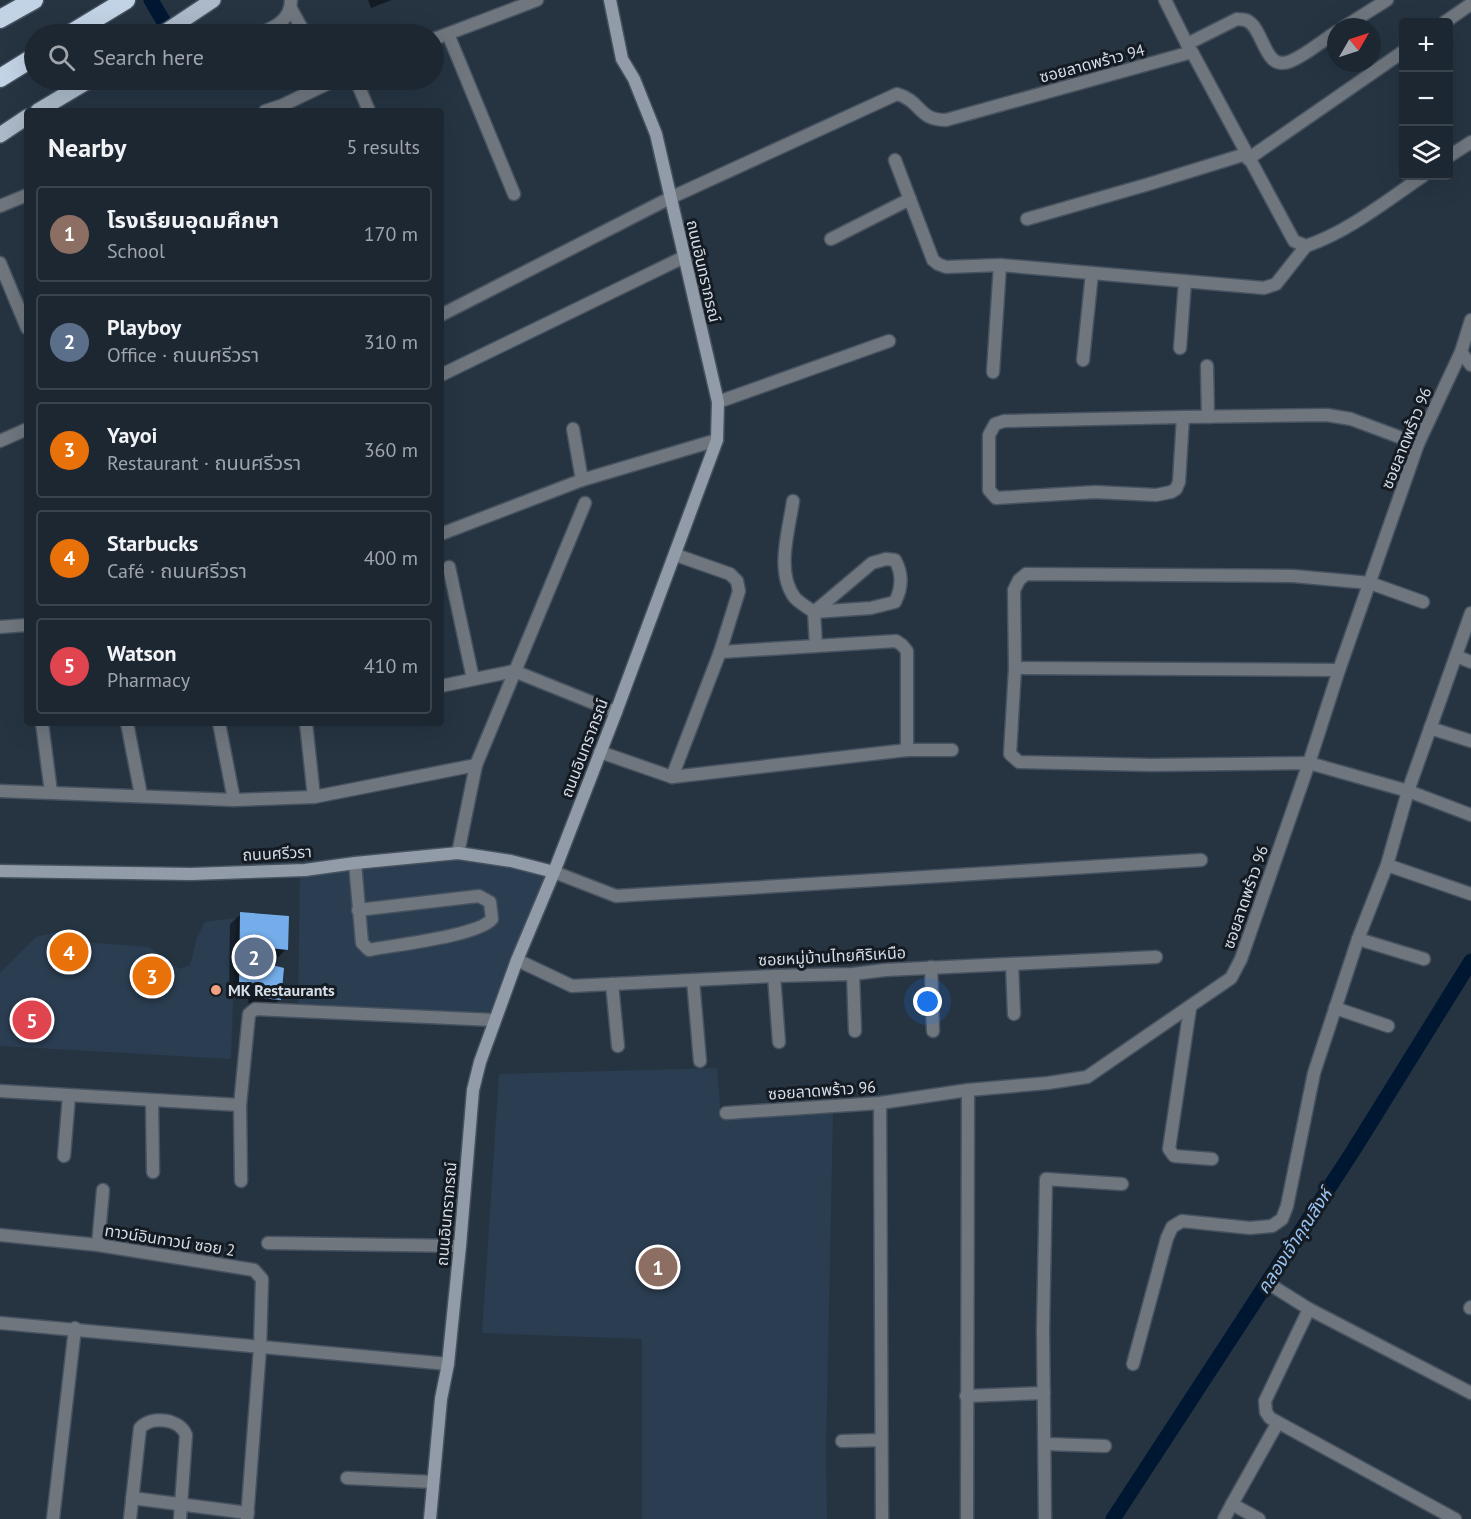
<!DOCTYPE html>
<html lang="en">
<head>
<meta charset="utf-8">
<style>
  :root { --surface:#1c2732; --page:#29333e; --text:#f1f3f6; --muted:#a0a5ac; --line:#3a444d; --accent:#b45309 }
  body { margin:0; font-family:"PT Sans","Noto Sans Thai",sans-serif; background:var(--page); color:var(--text) }
  .controls { position:absolute; right:18px; top:18px; display:grid; overflow:hidden; border-radius:6px; box-shadow:0 6px 24px #0002 }
  .controls button { width:54px; height:54px; display:grid; place-items:center; padding:0; border:0; border-bottom:2px solid var(--line); background:var(--surface); color:var(--text); font:30px sans-serif }
  .compass { position:absolute; left:1327px; top:18px; width:54px; height:54px; border-radius:50%; background:var(--surface); box-shadow:0 6px 24px #0002; rotate:51deg }
  .you { position:absolute; left:928px; top:1002px; width:21px; height:21px; margin:-15px; border:4px solid #fff; border-radius:50%; background:#1a73e8; box-shadow:0 0 0 9px #1a73e833 }
  .badge { display:grid; place-items:center; width:39px; height:39px; border-radius:50%; background:var(--accent); color:#fff; font-size:20px; font-weight:700 }
  .pin { position:absolute; translate:-50% -50%; border:3px solid #fff; box-shadow:0 2px 6px #0006 }
  .list { margin:0; padding:0; list-style:none }
  h2 { display:flex; justify-content:space-between; align-items:center; height:78px; margin:0; padding:0 24px; font-size:26px }
  h2 small { font-size:20px; font-weight:400; color:var(--muted) }
  .list li { display:grid; grid-template-columns:39px 1fr auto; gap:18px; align-items:center; box-sizing:border-box; height:96px; margin:0 12px 12px; padding:0 12px; border:2px solid var(--line); border-radius:6px }
  .list b { display:block; font-size:22px; white-space:nowrap }
  .list p { margin:0; font-size:20px; white-space:nowrap; color:var(--muted) }
  .list em { font-size:20px; font-style:normal; color:var(--muted) }
  .icon { flex:none; width:33px; height:33px; fill:none; stroke:currentColor; stroke-width:2; stroke-linecap:round; stroke-linejoin:round }
  .map { position:relative; flex:none; width:1471px; height:1519px; overflow:hidden }
  .search { position:absolute; background:var(--surface); box-shadow:0 6px 24px #0002; left:24px; top:24px; width:420px; height:66px; display:flex; align-items:center; gap:15px; box-sizing:border-box; padding:0 21px; border-radius:33px; color:var(--muted); font-size:22px }
  .panel { position:absolute; background:var(--surface); box-shadow:0 6px 24px #0002; left:24px; top:108px; width:420px; height:618px; border-radius:6px }
  .map>svg:first-child { display:block }
  .built { fill:#2b3d51 }
  .shadow { fill:#0007 }
  .lines { fill:none; stroke-linecap:round; stroke-linejoin:round }
  .canal { stroke:#001732; stroke-width:15 }
  .building { fill:#74ade9 }
  .street-casing { stroke:#465260; stroke-width:15 }
  .secondary-casing { stroke:#465260; stroke-width:15 }
  .primary-casing { stroke:#465260; stroke-width:18 }
  .highway-casing { stroke:#465260; stroke-width:21 }
  .street { stroke:#6f767e; stroke-width:12 }
  .secondary { stroke:#919ca8; stroke-width:12 }
  .primary { stroke:#abb9c8; stroke-width:15 }
  .highway { stroke:#c2d3e6; stroke-width:18 }
  .poi-dot { fill:#f3a082; stroke:#151b22; stroke-width:2 }
  .labels { text-anchor:middle; dominant-baseline:central; stroke-width:6; stroke-linejoin:round; paint-order:stroke }
  .street-label { font-size:16px; fill:#d5dde7; stroke:#151b22 }
  .poi-label { font-size:16px; font-weight:bold; fill:#d5dde7; stroke:#151b22; text-anchor:start }
  .water-label { font-size:18px; font-style:italic; fill:#98c4f3; stroke:#151b22 }
</style>
</head>
<body>
<div class="map">
<svg width="1471" height="1519" viewBox="0 0 1471 1519">
  <rect width="100%" height="100%" fill="#263442"/>
  <!-- built -->
  <g class="built">
    <polygon points="474,848 555,871 497,1012 298,1010 300,873"/>
    <polygon points="236,918 231,1059 0,1046 0,973 36,937 56,932 71,941 149,947 180,969 190,965 197,938 205,922"/>
    <polygon points="717,1068 721,1118 833,1113 826,1450 827,1519 642,1519 642,1339 482,1333 499,1074"/>
  </g>
  <!-- shadow -->
  <g class="shadow">
    <polygon points="368,0 392,0 371,8"/>
    <polygon points="241,914 286,949 276,960 267,959 266,965 280,999 269,1010 249,1008 248,997 229,995 230,924"/>
  </g>
  <g class="lines">
    <!-- canal -->
    <g class="canal">
      <polyline points="151,0 171,34"/>
      <polyline points="1113,1519 1353,1151 1471,961"/>
    </g>
  </g>
  <!-- building -->
  <polygon class="building" points="240,912 289,916 288,950 269,948 268,964 284,968 281,1000 259,998 258,987 239,985"/>
  <g class="lines">
    <!-- street casing -->
    <g class="street-casing">
      <g id="street">
        <polyline points="1165,0 1190,50"/>
        <polyline points="291,9 305,34"/>
        <polyline points="1445,22 1471,4"/>
        <polyline points="1344,27 1387,0"/>
        <path d="M259 34C275 27 291 20 291 0"/>
        <polyline points="448,34 514,194"/>
        <polyline points="434,39 537,0"/>
        <path d="M1187 44 1237 19C1238 19 1245 20 1246 20 1265 28 1263 73 1291 61 1307 54 1322 41 1336 32"/>
        <polyline points="356,80 369,111"/>
        <polyline points="265,111 283,105 335,80"/>
        <polyline points="1448,157 1471,142"/>
        <polyline points="1248,159 1404,51"/>
        <polyline points="895,160 933,260 938,264 946,267 1000,265 1264,288 1276,284 1306,246"/>
        <polyline points="0,206 27,195"/>
        <polyline points="1027,219 1149,184 1246,154"/>
        <polyline points="831,239 910,199"/>
        <polyline points="0,263 27,328"/>
        <path d="M441 315 670 198 897 94C922 101 917 120 946 120L1192 52 1294 241 1306 246C1348 232 1386 201 1423 176"/>
        <polyline points="1180,348 1185,281"/>
        <polyline points="1461,352 1471,365"/>
        <polyline points="1083,360 1092,273"/>
        <polyline points="1207,366 1208,417"/>
        <polyline points="993,372 1000,265"/>
        <polyline points="441,375 684,257"/>
        <polyline points="718,402 889,341"/>
        <polyline points="1183,417 1179,482 1176,489 1171,492 1156,495 1095,492 996,498 989,490 989,435 995,424 1004,421 1183,417 1327,415 1351,419 1418,444"/>
        <polyline points="573,429 582,480 717,440"/>
        <polyline points="0,441 27,429"/>
        <path d="M793 501C789 530 775 572 795 598 800 603 808 608 814 612L816 646"/>
        <polyline points="441,534 582,480"/>
        <path d="M886 559 895 560C903 574 902 588 895 602L871 608 814 612 872 563Z"/>
        <polyline points="449,567 473,679"/>
        <polyline points="1423,602 1370,583 1293,576 1026,574 1019,580 1014,590 1015,668 1010,754 1019,762 1151,765 1309,763 1408,791 1471,815"/>
        <polyline points="0,627 27,625"/>
        <polyline points="1456,656 1471,662"/>
        <polyline points="1015,668 1339,670"/>
        <polyline points="441,686 514,671 616,712"/>
        <polyline points="42,723 51,792"/>
        <polyline points="127,723 141,795"/>
        <polyline points="219,723 234,800"/>
        <polyline points="306,723 314,797"/>
        <polyline points="1430,728 1471,741"/>
        <polyline points="907,750 952,750"/>
        <polyline points="600,752 672,777 907,750 907,651 902,645 896,641 720,652"/>
        <polyline points="672,777 720,652 739,591 737,581 730,574 676,555"/>
        <polyline points="0,791 234,800 314,797 476,765"/>
        <polyline points="458,853 476,765 585,503"/>
        <path d="M355 863 362 943 369 950C394 945 478 936 492 919L490 902 479 896 358 910"/>
        <polyline points="1387,865 1471,894"/>
        <polyline points="554,872 616,896 1201,860"/>
        <polyline points="1358,939 1424,959"/>
        <polyline points="517,960 572,986 774,976 853,974 885,970 1156,957"/>
        <polyline points="1012,964 1014,1014"/>
        <polyline points="931,967 933,1031"/>
        <polyline points="853,974 855,1031"/>
        <polyline points="774,976 779,1042"/>
        <polyline points="693,980 700,1061"/>
        <polyline points="612,984 618,1046"/>
        <polyline points="1190,1008 1169,1149 1174,1156 1212,1159"/>
        <polyline points="1335,1008 1388,1026"/>
        <polyline points="0,1091 240,1105"/>
        <polyline points="152,1101 153,1172"/>
        <polyline points="880,1103 882,1519"/>
        <polyline points="726,1113 880,1103 968,1090 1048,1083 1087,1077 1231,978 1241,959 1309,763 1339,670 1418,444 1461,352 1471,320"/>
        <polyline points="64,1156 69,1096"/>
        <polyline points="241,1181 240,1105 249,1014 255,1009 494,1020"/>
        <polyline points="0,1235 98,1245 254,1270 262,1279 260,1348 247,1519"/>
        <polyline points="268,1243 460,1246"/>
        <polyline points="98,1245 103,1190"/>
        <polyline points="1274,1287 1309,1309 1471,1393"/>
        <polyline points="1470,1308 1471,1307"/>
        <polyline points="1309,1309 1265,1401 1266,1412 1270,1418 1455,1519"/>
        <polyline points="0,1323 448,1364"/>
        <polyline points="1133,1364 1167,1238 1172,1227 1182,1221 1250,1228 1272,1226 1282,1219 1287,1206 1314,1073 1358,939 1387,865 1408,791 1471,613"/>
        <polyline points="966,1396 1044,1393"/>
        <polyline points="842,1441 881,1440"/>
        <polyline points="1046,1444 1105,1446"/>
        <polyline points="347,1478 433,1482"/>
        <polyline points="132,1498 248,1513"/>
        <polyline points="1232,1504 1277,1424"/>
        <polyline points="53,1519 75,1328"/>
        <path d="M130 1519 140 1428C152 1415 180 1419 186 1435L180 1519"/>
        <polyline points="967,1519 968,1090"/>
        <polyline points="1045,1519 1043,1329 1046,1179 1122,1184"/>
        <polyline points="1224,1519 1232,1504 1259,1519"/>
      </g>
    </g>
    <!-- secondary casing -->
    <g class="secondary-casing">
      <g id="secondary">
        <polyline points="0,871 191,874 305,870 355,863 458,853 511,861 554,872"/>
        <polyline points="430,1519 441,1399 448,1364 460,1246 473,1090 480,1062 517,960 554,872 616,712 717,440 718,402 656,134 634,79 622,59 610,0"/>
      </g>
    </g>
    <!-- primary casing -->
    <g class="primary-casing">
      <g id="primary">
        <polyline points="162,34 213,0"/>
        <polyline points="38,111 90,80"/>
        <polyline points="0,135 27,117"/>
      </g>
    </g>
    <!-- highway casing -->
    <g class="highway-casing">
      <g id="highway">
        <polyline points="0,19 34,0"/>
        <polyline points="70,34 126,0"/>
        <polyline points="0,78 34,57"/>
      </g>
    </g>
    <!-- street -->
    <use href="#street" class="street"/>
    <!-- secondary -->
    <use href="#secondary" class="secondary"/>
    <!-- primary -->
    <use href="#primary" class="primary"/>
    <!-- highway -->
    <use href="#highway" class="highway"/>
  </g>
  <!-- markers -->
  <circle class="poi-dot" cx="216" cy="990" r="6"/>
  <g class="labels">
    <!-- street labels -->
    <g class="street-label">
      <text transform="translate(1092 63) rotate(-15)">ซอยลาดพร้าว 94</text>
      <text transform="translate(704 271) rotate(77)">ถนนอินทราภรณ์</text>
      <text transform="translate(1406 438) rotate(-68)">ซอยลาดพร้าว 96</text>
      <text transform="translate(584 748) rotate(-69)">ถนนอินทราภรณ์</text>
      <text transform="translate(277 853) rotate(-3)">ถนนศรีวรา</text>
      <text transform="translate(1245 897) rotate(-71)">ซอยลาดพร้าว 96</text>
      <text transform="translate(832 956) rotate(-3)">ซอยหมู่บ้านไทยศิริเหนือ</text>
      <text transform="translate(822 1090) rotate(-4)">ซอยลาดพร้าว 96</text>
      <text transform="translate(446 1214) rotate(-85)">ถนนอินทราภรณ์</text>
      <text transform="translate(170 1240) rotate(9)">ทาวน์อินทาวน์ ซอย 2</text>
    </g>
    <!-- poi labels -->
    <g class="poi-label">
      <text x="228" y="990">MK Restaurants</text>
    </g>
    <!-- water labels -->
    <g class="water-label">
      <text transform="translate(1294 1241) rotate(-57)">คลองเจ้าคุณสิงห์</text>
    </g>
  </g>
</svg>
<div class="controls">
<button>+</button>
<button>−</button>
<button><svg class="icon" aria-label="layers" viewBox="0 0 24 24"><path d="M12 4l9 5-9 5-9-5zM3 14l9 5 9-5"/></svg></button>
</div>
<svg class="compass" viewBox="-18 -18 36 36"><path d="M0-13l5 13h-10z" fill="#e53935"/><path d="M0 13l5-13h-10z" fill="#a0a5ac"/></svg>
<div class="you"></div>
<div class="pin badge" style="left:658px;top:1267px;background:#8d6e63">1</div>
<div class="pin badge" style="left:254px;top:957px;background:#5c6f8a">2</div>
<div class="pin badge" style="left:152px;top:976px;background:#e8710a">3</div>
<div class="pin badge" style="left:69px;top:952px;background:#e8710a">4</div>
<div class="pin badge" style="left:32px;top:1020px;background:#e0444e">5</div>
<div class="search"><svg class="icon" aria-label="search" viewBox="0 0 24 24"><circle cx="10" cy="10" r="6"/><path d="M15 15l6 6"/></svg>Search here</div>
<section class="panel">
<h2>Nearby<small>5 results</small></h2>
<ul class="list">
<li><span class="badge" style="background:#8d6e63">1</span><div><b>โรงเรียนอุดมศึกษา</b><p>School</p></div><em>170 m</em></li>
<li><span class="badge" style="background:#5c6f8a">2</span><div><b>Playboy</b><p>Office · ถนนศรีวรา</p></div><em>310 m</em></li>
<li><span class="badge" style="background:#e8710a">3</span><div><b>Yayoi</b><p>Restaurant · ถนนศรีวรา</p></div><em>360 m</em></li>
<li><span class="badge" style="background:#e8710a">4</span><div><b>Starbucks</b><p>Café · ถนนศรีวรา</p></div><em>400 m</em></li>
<li><span class="badge" style="background:#e0444e">5</span><div><b>Watson</b><p>Pharmacy</p></div><em>410 m</em></li>
</ul>
</section>
</div>
</body>
</html>
